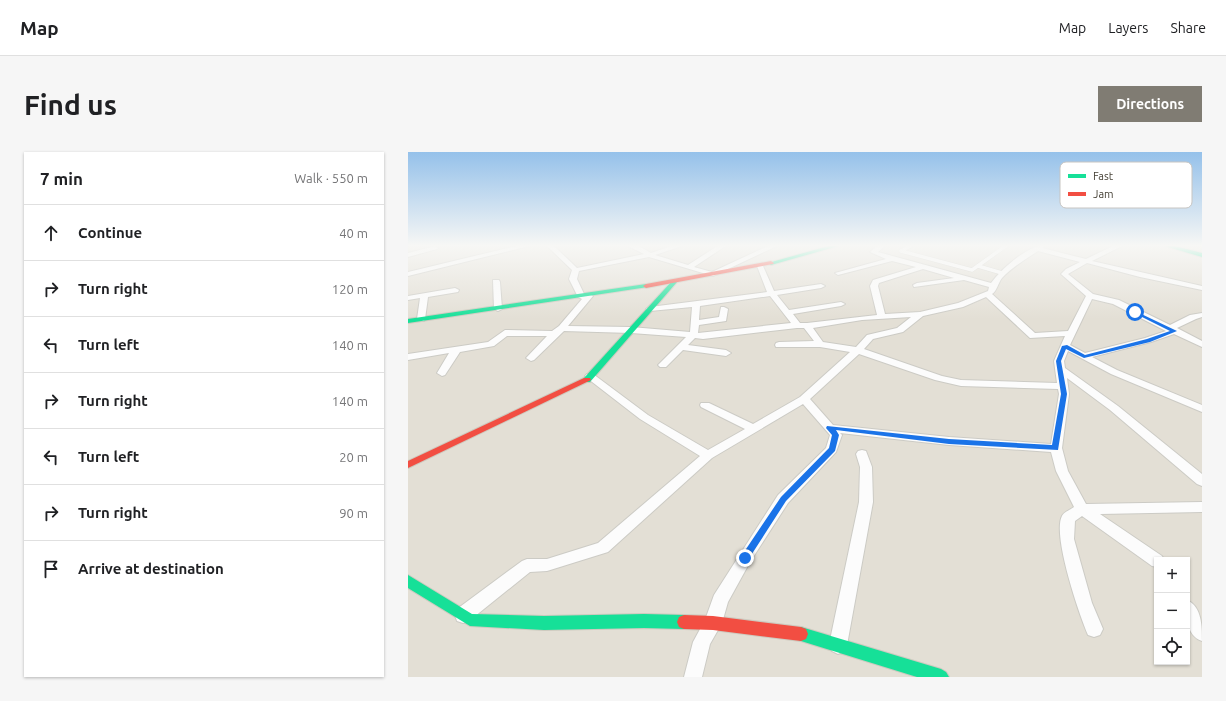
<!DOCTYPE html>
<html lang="en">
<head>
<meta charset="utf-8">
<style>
  :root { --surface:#fff; --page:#f6f6f6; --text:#202124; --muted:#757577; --line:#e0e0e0; --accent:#807c73 }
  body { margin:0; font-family:Ubuntu,sans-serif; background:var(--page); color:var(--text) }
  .controls { position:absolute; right:12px; bottom:12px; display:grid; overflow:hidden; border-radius:0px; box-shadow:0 1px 3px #0004 }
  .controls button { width:36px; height:36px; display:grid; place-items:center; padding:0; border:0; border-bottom:1px solid var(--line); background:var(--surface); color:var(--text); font:20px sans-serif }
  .stop { position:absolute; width:12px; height:12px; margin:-9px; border:3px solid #1a73e8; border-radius:50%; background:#fff }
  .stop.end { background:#1a73e8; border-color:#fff; box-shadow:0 1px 4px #0008 }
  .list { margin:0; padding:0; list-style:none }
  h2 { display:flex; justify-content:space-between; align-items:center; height:52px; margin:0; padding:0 16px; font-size:17px }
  h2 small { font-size:13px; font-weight:400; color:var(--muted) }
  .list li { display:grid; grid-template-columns:26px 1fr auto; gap:12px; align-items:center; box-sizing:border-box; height:56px; padding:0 16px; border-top:1px solid var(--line) }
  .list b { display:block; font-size:15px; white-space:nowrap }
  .list em { font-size:13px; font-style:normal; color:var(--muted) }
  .icon { flex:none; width:22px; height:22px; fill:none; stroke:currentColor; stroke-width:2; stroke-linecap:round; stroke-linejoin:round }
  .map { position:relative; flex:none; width:794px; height:525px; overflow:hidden; border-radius:0px }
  header { display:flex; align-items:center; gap:24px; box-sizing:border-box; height:56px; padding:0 20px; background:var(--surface); border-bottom:1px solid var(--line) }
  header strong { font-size:19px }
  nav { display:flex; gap:22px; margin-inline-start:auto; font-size:14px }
  .intro { display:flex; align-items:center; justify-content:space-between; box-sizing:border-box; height:96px; padding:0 24px }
  h1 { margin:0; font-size:28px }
  .button { padding:10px 18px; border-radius:0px; background:var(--accent); color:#fff; font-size:14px; font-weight:700 }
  main { display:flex; gap:24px; padding:0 24px }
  aside { flex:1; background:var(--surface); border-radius:0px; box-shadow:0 1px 3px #0004 }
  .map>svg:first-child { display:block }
  .residential { fill:#e3dfd5; fill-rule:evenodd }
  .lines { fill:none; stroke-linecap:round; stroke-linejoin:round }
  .lane-casing { stroke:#cccbc5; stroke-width:4.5 }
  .street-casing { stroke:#cccbc5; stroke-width:2 }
  .fast-casing { stroke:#cdcabf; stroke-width:2 }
  .jam-casing { stroke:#cdcabf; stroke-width:2 }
  .lane { stroke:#fcfcfc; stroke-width:3.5 }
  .street { fill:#fcfcfc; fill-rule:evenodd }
  .fast { fill:#16e098; fill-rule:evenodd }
  .jam { fill:#f24e42; fill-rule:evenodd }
  .route { fill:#1a73e8 }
  .key { fill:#fff; stroke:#c7c5c2; stroke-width:1 }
  .key-label { font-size:11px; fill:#443f34 }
</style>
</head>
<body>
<header>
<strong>Map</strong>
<nav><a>Map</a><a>Layers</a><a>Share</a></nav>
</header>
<div class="intro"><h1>Find us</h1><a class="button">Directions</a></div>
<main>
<aside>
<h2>7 min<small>Walk · 550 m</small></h2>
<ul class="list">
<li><svg class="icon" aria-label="ahead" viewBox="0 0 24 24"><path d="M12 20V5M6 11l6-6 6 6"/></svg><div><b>Continue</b></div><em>40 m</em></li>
<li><svg class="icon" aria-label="right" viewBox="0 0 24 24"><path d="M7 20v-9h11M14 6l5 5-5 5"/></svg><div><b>Turn right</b></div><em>120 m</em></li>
<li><svg class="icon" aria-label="left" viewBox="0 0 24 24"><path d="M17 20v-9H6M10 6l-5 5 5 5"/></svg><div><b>Turn left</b></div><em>140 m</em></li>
<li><svg class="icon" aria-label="right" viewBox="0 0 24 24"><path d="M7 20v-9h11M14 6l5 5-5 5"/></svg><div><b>Turn right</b></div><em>140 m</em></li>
<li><svg class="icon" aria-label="left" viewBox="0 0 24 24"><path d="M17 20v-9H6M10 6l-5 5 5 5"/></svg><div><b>Turn left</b></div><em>20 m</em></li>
<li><svg class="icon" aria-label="right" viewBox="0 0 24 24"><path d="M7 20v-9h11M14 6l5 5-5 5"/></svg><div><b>Turn right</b></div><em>90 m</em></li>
<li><svg class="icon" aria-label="arrive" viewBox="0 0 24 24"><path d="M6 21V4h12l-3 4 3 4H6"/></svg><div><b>Arrive at destination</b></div></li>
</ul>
</aside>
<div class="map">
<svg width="794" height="525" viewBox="0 0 794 525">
  <rect width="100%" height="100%" fill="#eeede8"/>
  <!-- residential -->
  <path class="residential" d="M0 93H794V525H0ZM749 408H779V510H749Z"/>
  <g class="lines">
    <!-- lane casing -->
    <g class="lane-casing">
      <g id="lane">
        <polyline points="504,93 493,99 564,118 599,93"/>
        <polyline points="570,114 594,121"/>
      </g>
    </g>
    <!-- street casing -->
    <g class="street-casing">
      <g id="street">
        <polygon points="112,93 125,93 0,124 0,120"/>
        <path d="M138 93H145L169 116 236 102 218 93 231 94 243 101 266 93H277L247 103 280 113 311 93H319L286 115 304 120 362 93H371L305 124 241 105 171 119 169 127 177 144 181 142 185 144 160 174 223 175 282 180 284 155 242 159 238 157 242 155 359 140 349 114 352 112 355 114 366 139 413 132 417 134 413 136 369 143 381 158 433 150 437 152 433 154 385 162 392 171H399L469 163 462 134 465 128 508 115 484 109 430 123 427 121 478 107 462 100 470 93H478L470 100 583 131C593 117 620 93 638 93L634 96 678 107 707 93H716L684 109 794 134V138L732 125 679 111 660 122 685 142 711 148 762 173 782 163 794 161V165L788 167 769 176 794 189V195L766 182 743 190 684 205 709 218 794 253V260L703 222 660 199 656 209 657 216 710 254 794 322V334L789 332 702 258 659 226 661 242 654 296 660 319 678 352 794 350V360L692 362 754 404 756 408H749V415L744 414 674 364 667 369 666 387 684 451 695 477 692 483 686 485 680 483C671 462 644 383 654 364 656 360 662 358 666 355L648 319 643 300 541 293 432 281 434 283 428 300 380 351 342 410 320 450 314 471 302 492 294 525H276L285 490 297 468 306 443 370 343 418 296 422 283 395 252 304 306 200 400 139 419 122 420 61 469 55 471 49 469 47 463 49 457 114 409 119 407H139L190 391 292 304 232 267 179 226 177 224 179 222H185L240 263 300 298 337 277 293 255 292 253 293 251H301L345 272 392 245 442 200 412 195H368L367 193 368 191 371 190 406 189 396 176H389L295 187 287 186 280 193 318 198 323 201 318 204 275 198 258 215H252L250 213 278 185 223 181 156 179 126 208 123 209 118 206 139 184H99L86 194 52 200 37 223 34 224 29 221 41 201 0 208V202L80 190 97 178 144 179 151 174 174 147 170 145 161 127 164 118ZM630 99 672 110 658 117 653 122 678 144 660 179 627 181 584 142C589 139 590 131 594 126 604 115 618 107 630 99ZM515 117 546 126 509 131 505 133 506 135 556 128 581 135 580 139 550 151 512 160 477 162 470 134 471 131ZM362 144 383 171 290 181 291 173 318 169 320 157 316 155H313L311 165 291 168 292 154ZM578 145 622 186 657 184 646 209 649 231 553 228 534 224 456 197 465 187 495 180 515 164 555 155ZM684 147 705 152 758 179 737 186 677 201 662 193ZM503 165 489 176 459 183 448 195 415 190 405 176 454 168ZM451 202 527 228 553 234 650 237 651 242 643 292 541 285 425 273 402 247Z"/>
        <polygon points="27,94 30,96 29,97 0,105 0,101"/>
        <polygon points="85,128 91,128 92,130 94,157 90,159 86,157"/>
        <polygon points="47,136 51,138 50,140 20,145 17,167 16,169 10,169 9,167 12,146 0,148 0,144"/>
        <polygon points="454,298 458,299 464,315 465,350 439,493 436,499 430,502 424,499 421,493 451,350 452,315 448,302 450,299"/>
        <path d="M779 448C794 455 794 474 794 489 777 483 779 463 779 448Z"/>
      </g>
    </g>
    <!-- fast casing -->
    <g class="fast-casing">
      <g id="fast">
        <polygon points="424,93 434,93 363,113 360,111"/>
        <polygon points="753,93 763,93 794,101 794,105"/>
        <polygon points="264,129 269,130 182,230 176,230 175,228 176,226"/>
        <polygon points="238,132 240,133 240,135 0,171 0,167"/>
        <polygon points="0,423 64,462 136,464 236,462 276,463 281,465 283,470 281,475 276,477 236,476 136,478 62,474 0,436"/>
        <polygon points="393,475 533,517 538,520 541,525 509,525 393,489 388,487 386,482 388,477"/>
      </g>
    </g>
    <!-- jam casing -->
    <g class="jam-casing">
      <g id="jam">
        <polygon points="363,109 366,111 365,112 238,136 235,134 238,132"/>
        <polygon points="176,226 182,226 183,228 0,316 0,309"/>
        <polygon points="276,463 305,464 393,475 398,477 400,482 398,487 393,489 305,478 276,477 271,475 269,470 271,465"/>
      </g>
    </g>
    <!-- lane -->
    <use href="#lane" class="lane"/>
    <!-- street -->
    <use href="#street" class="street"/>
    <!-- fast -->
    <use href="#fast" class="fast"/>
    <!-- jam -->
    <use href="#jam" class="jam"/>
  </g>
  <!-- sky -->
  <linearGradient id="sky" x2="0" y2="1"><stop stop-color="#95c1ea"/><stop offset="0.56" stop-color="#f7f7f5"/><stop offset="1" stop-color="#f7f7f5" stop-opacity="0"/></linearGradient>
  <rect width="794" height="167" fill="url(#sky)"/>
  <!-- route -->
  <polygon class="route" points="727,159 769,179 742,190 676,206 658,197 653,209 659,242 650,298 541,292 428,278 431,283 427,299 378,349 340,408 334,408 333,406 334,403 373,345 421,296 424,283 418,276 419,274 541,287 644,293 653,242 648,209 654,194 659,193 677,203 739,187 762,179 726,161"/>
  <!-- legend -->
  <rect x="652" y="10" width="132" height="46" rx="6" class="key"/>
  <rect x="660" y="22" width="18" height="4" fill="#16e098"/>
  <rect x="660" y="40" width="18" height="4" fill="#f24e42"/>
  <g class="key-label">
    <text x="685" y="28">Fast</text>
    <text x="685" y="46">Jam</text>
  </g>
</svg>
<div class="controls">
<button>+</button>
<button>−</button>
<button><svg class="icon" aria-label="locate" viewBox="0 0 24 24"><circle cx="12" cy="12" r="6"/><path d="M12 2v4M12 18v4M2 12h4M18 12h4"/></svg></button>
</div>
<div class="stop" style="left:727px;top:160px"></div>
<div class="stop end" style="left:337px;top:406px"></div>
</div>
</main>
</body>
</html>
